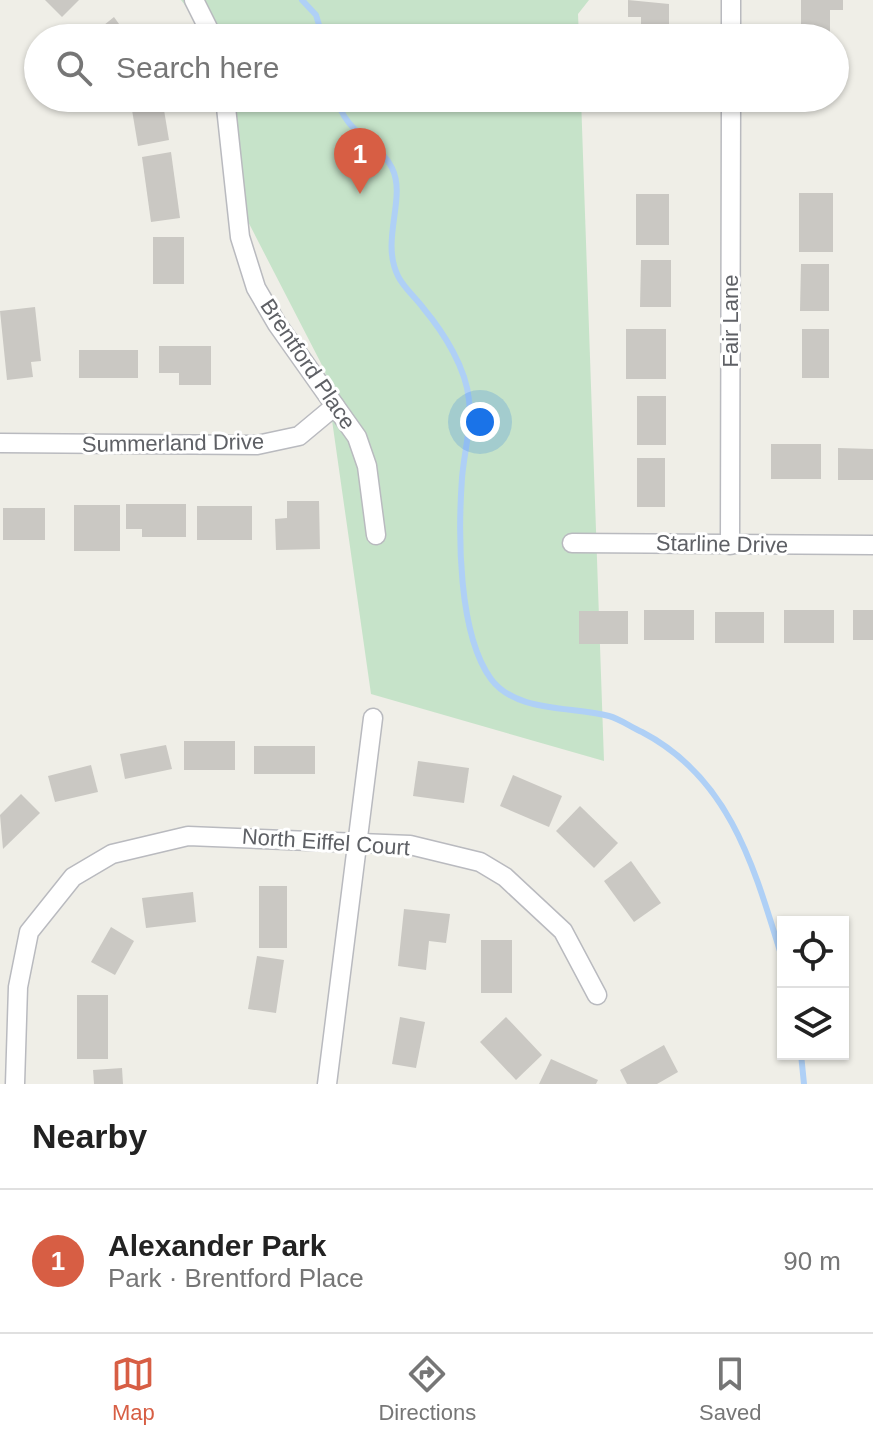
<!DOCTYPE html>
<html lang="en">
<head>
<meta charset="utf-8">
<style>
  :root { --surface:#fff; --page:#f2f2f2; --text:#222; --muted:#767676; --line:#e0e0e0; --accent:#d75e44 }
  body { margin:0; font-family:Helvetica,sans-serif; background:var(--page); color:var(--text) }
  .controls { position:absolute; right:24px; bottom:24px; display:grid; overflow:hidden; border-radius:0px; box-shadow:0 2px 6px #0004 }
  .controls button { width:72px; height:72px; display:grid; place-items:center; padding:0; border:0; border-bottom:2px solid var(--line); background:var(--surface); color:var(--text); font:40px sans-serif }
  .you { position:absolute; left:480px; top:422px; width:28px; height:28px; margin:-20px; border:6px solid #fff; border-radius:50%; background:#1a73e8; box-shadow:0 0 0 12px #1a73e833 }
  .badge { display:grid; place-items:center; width:52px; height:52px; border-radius:50%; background:var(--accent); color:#fff; font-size:26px; font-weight:700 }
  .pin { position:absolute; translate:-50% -66px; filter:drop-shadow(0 2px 4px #0008) }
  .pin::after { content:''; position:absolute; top:42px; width:28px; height:24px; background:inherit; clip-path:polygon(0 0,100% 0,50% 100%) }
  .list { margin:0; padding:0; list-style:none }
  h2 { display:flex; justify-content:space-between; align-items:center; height:104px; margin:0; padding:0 32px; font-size:34px }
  h2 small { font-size:26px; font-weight:400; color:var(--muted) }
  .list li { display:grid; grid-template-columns:52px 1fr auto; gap:24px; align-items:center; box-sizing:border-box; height:144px; padding:0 32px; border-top:2px solid var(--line) }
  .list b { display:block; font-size:30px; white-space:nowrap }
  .list p { margin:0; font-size:26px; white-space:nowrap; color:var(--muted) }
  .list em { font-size:26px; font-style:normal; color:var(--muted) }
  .icon { flex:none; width:44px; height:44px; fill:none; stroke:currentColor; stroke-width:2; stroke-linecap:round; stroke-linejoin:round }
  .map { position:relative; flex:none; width:873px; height:1084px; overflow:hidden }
  .search { position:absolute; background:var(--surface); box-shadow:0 2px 6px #0004; left:24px; right:24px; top:24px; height:88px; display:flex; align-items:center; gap:20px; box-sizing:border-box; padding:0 28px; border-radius:44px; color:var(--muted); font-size:30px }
  .sheet { height:248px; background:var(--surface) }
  nav { display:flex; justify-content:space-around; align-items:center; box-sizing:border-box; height:112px; border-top:2px solid var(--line); background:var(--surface); font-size:22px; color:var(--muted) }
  nav a { display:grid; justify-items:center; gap:4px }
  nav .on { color:var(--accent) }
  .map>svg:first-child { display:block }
  .green { fill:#c6e3c9 }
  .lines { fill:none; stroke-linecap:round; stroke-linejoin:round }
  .stream { stroke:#afd0f6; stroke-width:6 }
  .building { fill:#cac8c3 }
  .street-casing { stroke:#b9babf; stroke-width:21 }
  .street { stroke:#fff; stroke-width:18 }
  .labels { text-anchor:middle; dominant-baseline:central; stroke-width:6; stroke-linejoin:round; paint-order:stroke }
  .street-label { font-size:22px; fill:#5e6065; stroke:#fff }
</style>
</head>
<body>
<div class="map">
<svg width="873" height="1084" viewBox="0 0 873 1084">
  <rect width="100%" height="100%" fill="#efeee7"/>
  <!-- green -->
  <g class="green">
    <polygon points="181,0 589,0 578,14 579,38 211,38"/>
    <polygon points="229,98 581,98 604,761 371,694 325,371 241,208"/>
  </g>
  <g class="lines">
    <!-- stream -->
    <g class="stream">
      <polyline points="302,0 316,15 323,38"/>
      <path d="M337 98C344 133 379 141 392 168 407 198 380 240 398 276 403 287 416 298 424 309 444 333 466 368 469 400 472 425 464 453 462 478 458 534 458 634 491 679 516 713 572 706 609 716 620 719 631 727 642 732 732 779 755 871 783 961"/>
      <polyline points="801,1054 804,1084"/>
    </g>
  </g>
  <!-- building -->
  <g class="building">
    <polygon points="45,0 79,0 62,17"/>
    <polygon points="628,0 669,4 669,38 641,38 641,17 628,17"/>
    <polygon points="801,0 843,0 843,10 830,10 830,38 801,38"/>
    <polygon points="114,17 129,38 88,38"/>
    <polygon points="130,98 162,98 169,140 138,146"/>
    <rect x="637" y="98" width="34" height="13"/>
    <polygon points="171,152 180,218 151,222 142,157"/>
    <rect x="799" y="193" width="34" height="59"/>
    <rect x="636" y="194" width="33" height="51"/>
    <rect x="153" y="237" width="31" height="47"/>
    <polygon points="641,260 671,260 671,307 640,307"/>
    <polygon points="801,264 829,264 829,311 800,311"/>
    <polygon points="35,307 41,361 31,362 33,377 7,380 0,311"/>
    <rect x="626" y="329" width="40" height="50"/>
    <rect x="802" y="329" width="27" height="49"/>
    <polygon points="159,346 211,346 211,385 179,385 179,373 159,373"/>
    <rect x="79" y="350" width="59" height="28"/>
    <rect x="637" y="396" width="29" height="49"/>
    <rect x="771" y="444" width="50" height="35"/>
    <polygon points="838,448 873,449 873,480 838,480"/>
    <rect x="637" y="458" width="28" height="49"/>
    <polygon points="287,501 319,501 320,549 276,550 275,519 287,518"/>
    <polygon points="126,504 186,504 186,537 142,537 142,529 126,529"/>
    <rect x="74" y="505" width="46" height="46"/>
    <rect x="197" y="506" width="55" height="34"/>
    <rect x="3" y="508" width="42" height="32"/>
    <rect x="644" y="610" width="50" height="30"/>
    <rect x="784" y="610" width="50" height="33"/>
    <rect x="853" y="610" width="20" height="30"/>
    <rect x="579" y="611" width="49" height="33"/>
    <rect x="715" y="612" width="49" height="31"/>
    <rect x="184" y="741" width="51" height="29"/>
    <polygon points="166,745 172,769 125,779 120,754"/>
    <rect x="254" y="746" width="61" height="28"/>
    <polygon points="418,761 469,768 464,803 413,796"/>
    <polygon points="91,765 98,792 55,802 48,776"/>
    <polygon points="513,775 562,796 549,827 500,806"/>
    <polygon points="21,794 40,813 3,849 0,815"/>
    <polygon points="580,806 618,843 594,868 556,831"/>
    <polygon points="631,861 661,903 634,922 604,881"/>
    <rect x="259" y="886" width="28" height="62"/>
    <polygon points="193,892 196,922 146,928 142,898"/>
    <polygon points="404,909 450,914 446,943 429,941 426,970 398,966"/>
    <polygon points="111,927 134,941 115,975 91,962"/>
    <rect x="481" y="940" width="31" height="53"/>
    <polygon points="257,956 284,960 276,1013 248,1009"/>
    <rect x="77" y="995" width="31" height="64"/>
    <polygon points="400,1017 425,1022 416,1068 392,1064"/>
    <polygon points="506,1017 542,1055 516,1080 480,1042"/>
    <polygon points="664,1045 678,1072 657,1084 627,1084 620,1070"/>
    <polygon points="551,1059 598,1080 596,1084 539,1084"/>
    <polygon points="122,1068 123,1084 94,1084 93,1070"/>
  </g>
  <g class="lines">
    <!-- street casing -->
    <g class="street-casing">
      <g id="street">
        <polyline points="194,0 213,38"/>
        <polyline points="731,38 731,0"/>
        <polyline points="225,98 240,237 256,288 277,324 357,437 367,466 376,535"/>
        <polyline points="0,443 257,445 299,436 335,406"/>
        <polyline points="572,543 873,545"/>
        <polyline points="730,545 731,98"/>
        <polyline points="15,1084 18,987 29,932 73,877 112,854 188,836 410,845 480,862 505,877 563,931 597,995"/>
        <polyline points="327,1084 373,718"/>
      </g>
    </g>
    <!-- street -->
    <use href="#street" class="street"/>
  </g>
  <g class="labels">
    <!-- street labels -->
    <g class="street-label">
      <text transform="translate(730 321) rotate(-90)">Fair Lane</text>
      <text transform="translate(308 364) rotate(56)">Brentford Place</text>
      <text transform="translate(173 443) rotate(-1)">Summerland Drive</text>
      <text transform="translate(722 544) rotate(1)">Starline Drive</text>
      <text transform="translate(326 842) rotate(4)">North Eiffel Court</text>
    </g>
  </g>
</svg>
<div class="controls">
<button><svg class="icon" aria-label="locate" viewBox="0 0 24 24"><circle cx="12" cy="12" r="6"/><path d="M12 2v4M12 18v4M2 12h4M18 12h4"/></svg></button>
<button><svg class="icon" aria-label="layers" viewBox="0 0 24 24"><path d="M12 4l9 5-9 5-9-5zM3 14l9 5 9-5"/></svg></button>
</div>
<div class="you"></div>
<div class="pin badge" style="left:360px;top:194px">1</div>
<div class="search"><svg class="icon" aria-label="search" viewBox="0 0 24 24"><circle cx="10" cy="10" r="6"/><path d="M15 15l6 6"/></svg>Search here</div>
</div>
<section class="sheet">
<h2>Nearby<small></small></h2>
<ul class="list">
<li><span class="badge">1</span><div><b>Alexander Park</b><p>Park · Brentford Place</p></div><em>90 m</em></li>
</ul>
</section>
<nav>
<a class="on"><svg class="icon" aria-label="map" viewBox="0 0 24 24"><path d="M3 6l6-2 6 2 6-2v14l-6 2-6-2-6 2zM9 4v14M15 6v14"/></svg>Map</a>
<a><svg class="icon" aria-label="directions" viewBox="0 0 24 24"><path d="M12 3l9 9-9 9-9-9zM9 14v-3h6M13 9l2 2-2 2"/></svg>Directions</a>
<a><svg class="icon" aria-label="saved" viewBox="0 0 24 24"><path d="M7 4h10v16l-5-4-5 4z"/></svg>Saved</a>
</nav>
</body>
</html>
